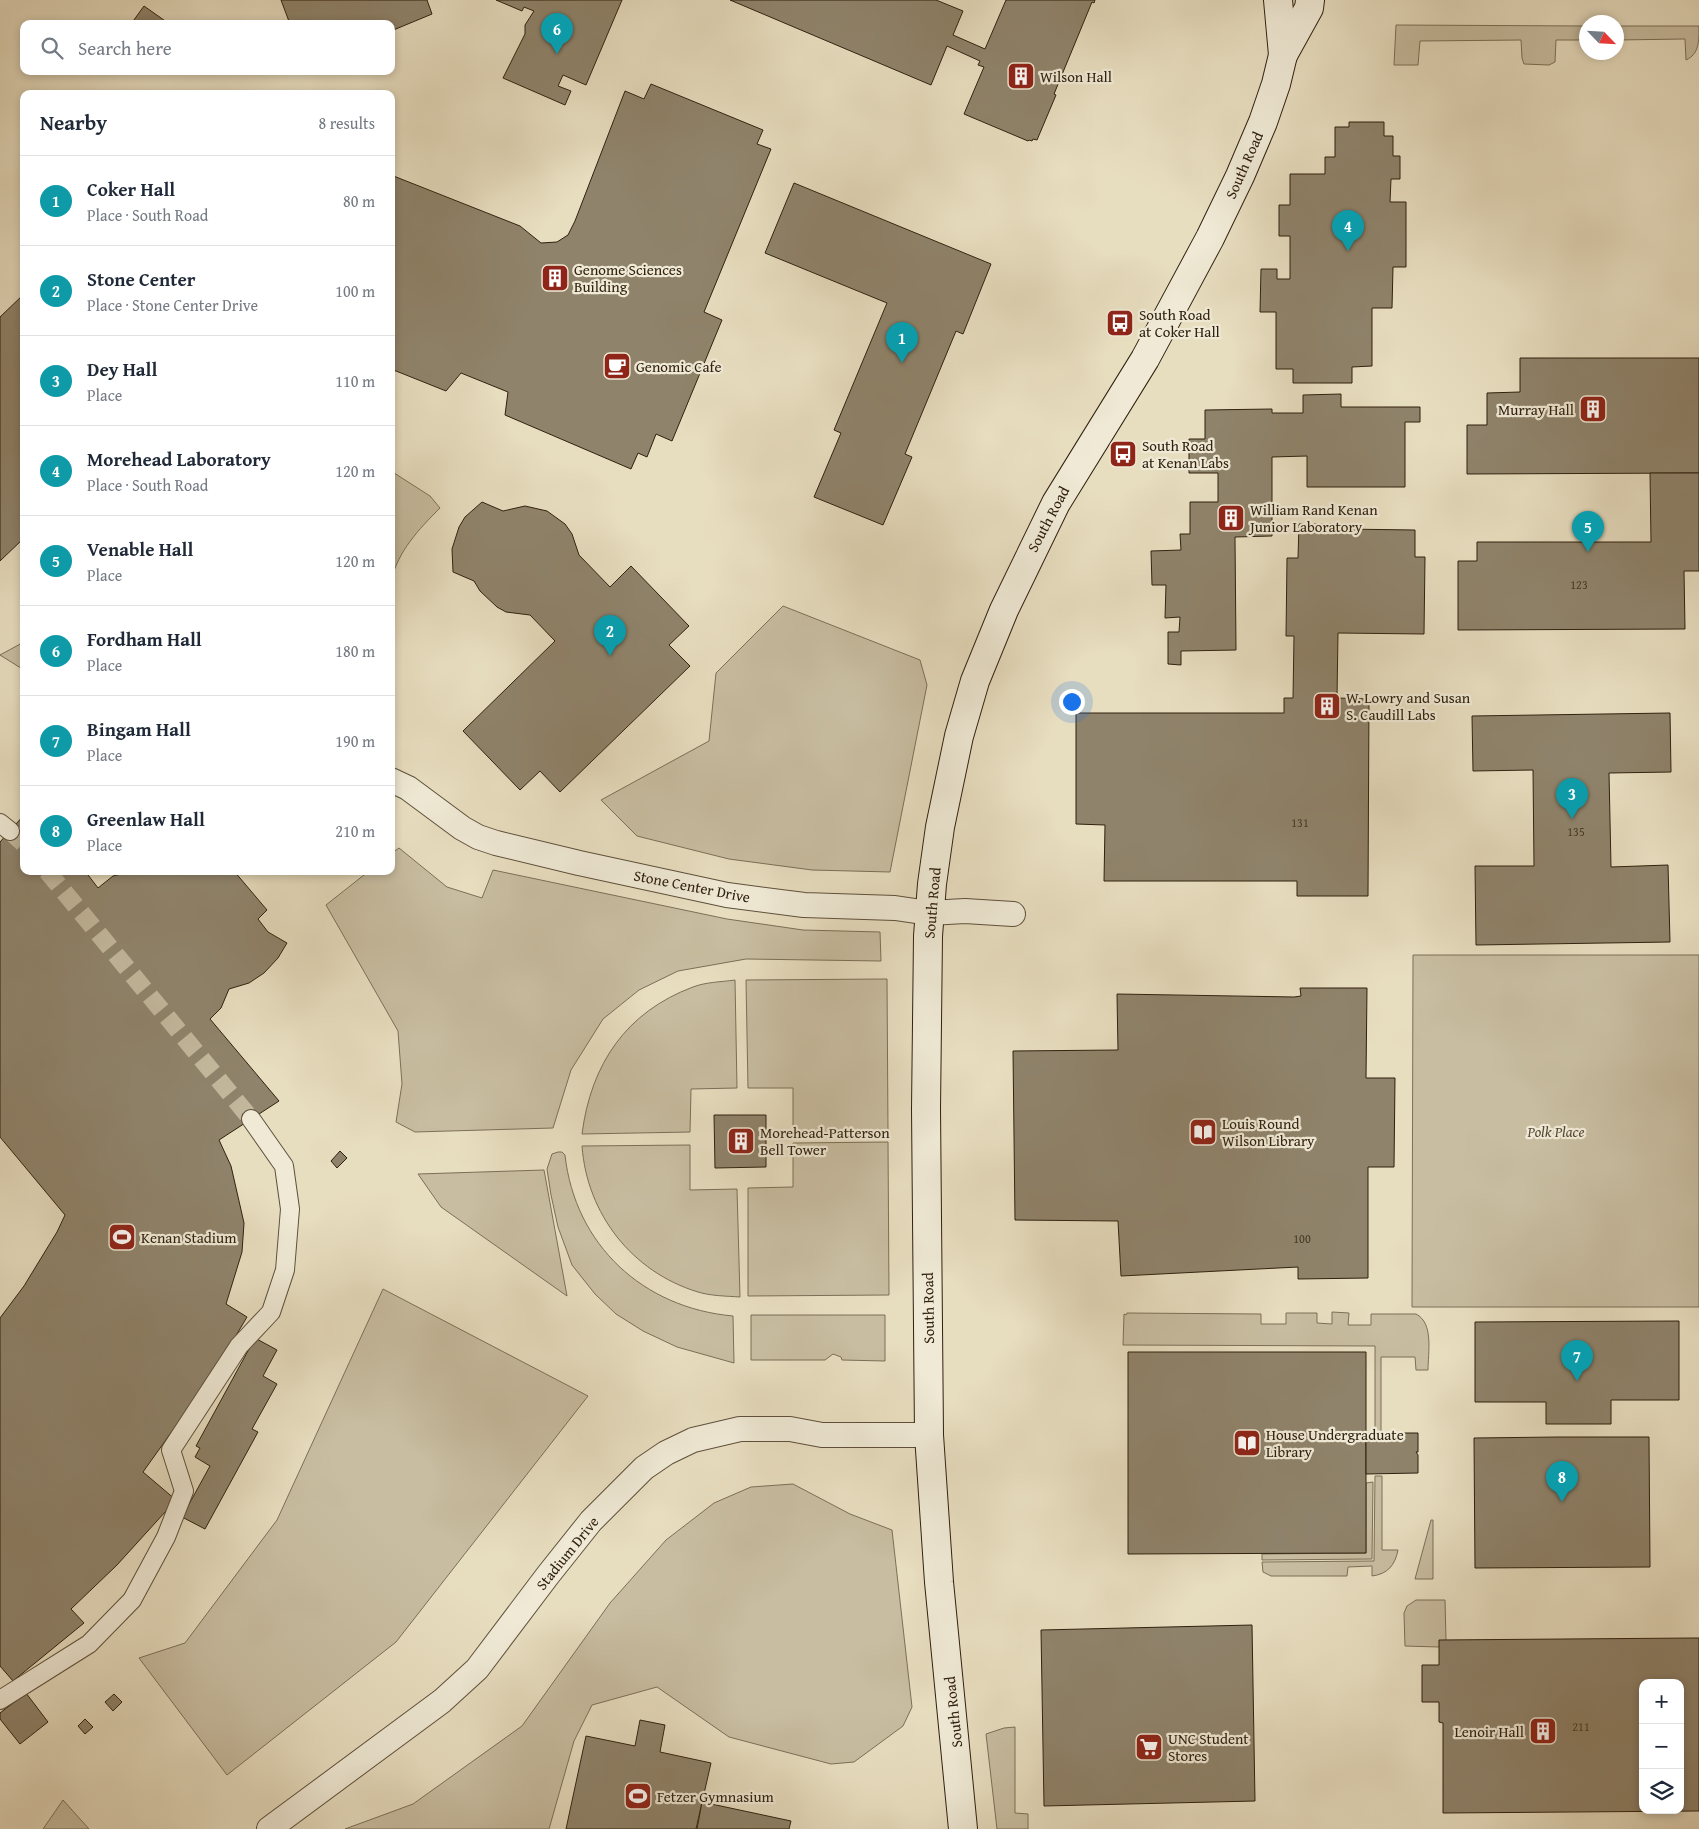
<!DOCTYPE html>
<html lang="en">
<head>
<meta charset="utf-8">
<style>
  :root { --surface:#fff; --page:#f6f6f7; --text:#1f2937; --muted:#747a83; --line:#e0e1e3; --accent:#8f2418 }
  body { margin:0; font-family:"Gentium Book Plus",serif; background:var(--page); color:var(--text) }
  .controls { position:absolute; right:15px; bottom:15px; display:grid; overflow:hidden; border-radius:10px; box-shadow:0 2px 8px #0003 }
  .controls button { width:45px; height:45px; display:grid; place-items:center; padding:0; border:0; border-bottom:1px solid var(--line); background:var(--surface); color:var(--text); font:25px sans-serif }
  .compass { position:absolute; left:1579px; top:15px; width:45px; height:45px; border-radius:50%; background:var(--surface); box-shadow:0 2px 8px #0003; rotate:115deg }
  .you { position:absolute; left:1071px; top:701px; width:18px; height:18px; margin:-12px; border:4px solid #fff; border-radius:50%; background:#1a73e8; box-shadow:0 0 0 8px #1a73e833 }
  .badge { display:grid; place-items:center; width:32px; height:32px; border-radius:50%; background:var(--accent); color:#fff; font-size:16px; font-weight:700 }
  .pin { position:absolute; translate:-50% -41px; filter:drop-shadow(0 1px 2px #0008) }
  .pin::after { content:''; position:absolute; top:26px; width:18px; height:15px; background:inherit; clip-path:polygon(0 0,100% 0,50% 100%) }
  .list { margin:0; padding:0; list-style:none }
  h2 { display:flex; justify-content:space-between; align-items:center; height:65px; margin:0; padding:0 20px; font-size:21px }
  h2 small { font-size:16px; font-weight:400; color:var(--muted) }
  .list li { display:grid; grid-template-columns:32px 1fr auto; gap:15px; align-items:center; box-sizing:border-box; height:90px; padding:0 20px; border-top:1px solid var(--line) }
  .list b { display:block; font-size:19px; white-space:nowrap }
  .list p { margin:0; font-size:16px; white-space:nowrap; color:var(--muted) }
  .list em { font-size:16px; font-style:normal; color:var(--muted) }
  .icon { flex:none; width:28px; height:28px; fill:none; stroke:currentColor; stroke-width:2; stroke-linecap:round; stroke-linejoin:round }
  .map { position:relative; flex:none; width:1699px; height:1829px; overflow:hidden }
  .search { position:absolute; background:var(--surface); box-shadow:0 2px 8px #0003; left:20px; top:20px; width:375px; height:55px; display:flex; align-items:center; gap:12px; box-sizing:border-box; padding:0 18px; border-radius:10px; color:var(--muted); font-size:19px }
  .panel { position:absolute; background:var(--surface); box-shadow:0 2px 8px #0003; left:20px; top:90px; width:375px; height:785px; border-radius:10px }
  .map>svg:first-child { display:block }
  .green { fill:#c8bda1; stroke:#7c6f58 }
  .building { fill:#8f836b; stroke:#30210f; fill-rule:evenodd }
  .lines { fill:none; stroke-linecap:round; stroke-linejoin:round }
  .pedestrian-tunnel { stroke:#c2b79c; stroke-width:18; stroke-dasharray:18 9; stroke-linecap:butt }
  .pedestrian-casing { stroke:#5e503b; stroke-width:20 }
  .minor-casing { stroke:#5e503b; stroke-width:26 }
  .secondary-casing { stroke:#30210f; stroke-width:30 }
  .pedestrian { stroke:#efe9d5; stroke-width:18 }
  .minor { stroke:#efe9d5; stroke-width:24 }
  .secondary { stroke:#efe9d5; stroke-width:28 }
  .labels { text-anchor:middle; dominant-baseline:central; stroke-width:4.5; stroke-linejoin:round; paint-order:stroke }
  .number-label { font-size:12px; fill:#483a26 }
  .poi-label { font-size:15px; fill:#30210f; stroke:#efe9d5; text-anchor:start }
  .street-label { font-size:15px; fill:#30210f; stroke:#efe9d5 }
  .park-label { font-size:15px; font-style:italic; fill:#564834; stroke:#efe9d5 }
</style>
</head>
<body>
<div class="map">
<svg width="1699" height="1829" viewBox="0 0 1699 1829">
  <rect width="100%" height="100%" fill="#e7ddbf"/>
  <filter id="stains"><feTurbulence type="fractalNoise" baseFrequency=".004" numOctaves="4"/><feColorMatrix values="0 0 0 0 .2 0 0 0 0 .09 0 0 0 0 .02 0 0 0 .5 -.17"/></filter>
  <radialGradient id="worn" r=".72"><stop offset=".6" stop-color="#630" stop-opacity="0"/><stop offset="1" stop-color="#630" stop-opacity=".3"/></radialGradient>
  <!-- green -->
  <g class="green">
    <polygon points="1396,25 1586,26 1586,40 1556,40 1555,62 1549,65 1524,64 1522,58 1521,40 1420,41 1418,65 1394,65"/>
    <path d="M1616 26H1699C1699 42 1699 54 1686 60L1685 39 1617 40Z"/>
    <path d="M391 471 430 496 440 508C419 529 398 551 391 581Z"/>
    <polygon points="783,606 920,660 927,685 890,872 812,870 729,859 637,836 601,800 709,741 716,673"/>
    <polygon points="24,642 24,670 0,655"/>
    <polygon points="399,848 447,887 482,898 493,870 727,919 803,930 880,932 881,961 746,959 678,971 639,990 603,1019 571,1070 553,1128 415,1132 396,1122 402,1084 398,1031 326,905 369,871 391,871 391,854"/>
    <polygon points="1413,955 1699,955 1699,1307 1412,1307"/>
    <polygon points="887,979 888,1132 793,1133 793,1088 748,1088 746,980"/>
    <path d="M735 980 737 1088 691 1089 690 1132 582 1134C591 1064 626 1012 693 987 706 982 721 982 735 980Z"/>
    <polygon points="888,1142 889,1295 748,1296 748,1188 793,1187 793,1143"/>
    <path d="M690 1145V1190L737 1189 740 1297C726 1296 711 1296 698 1292 632 1272 587 1214 582 1146Z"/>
    <path d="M558 1152H562L565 1155C575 1245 643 1308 733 1316L734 1363 677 1347 643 1331 616 1314 595 1294 572 1265 558 1227 551 1195 547 1169 552 1154Z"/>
    <polygon points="544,1170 567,1296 441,1207 418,1174"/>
    <polygon points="383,1289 588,1396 396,1642 227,1775 139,1658 185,1643 277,1520"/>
    <path d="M1332 1312 1349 1313 1348 1325H1371V1314H1416C1434 1323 1428 1353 1428 1370H1416L1415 1357H1381V1433H1375V1346L1123 1345 1124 1314 1126 1315 1127 1313 1261 1314V1324H1286V1313H1317V1323L1332 1324Z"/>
    <polygon points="751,1315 885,1315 885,1361 842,1360 841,1357 833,1354 825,1360 751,1360"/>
    <path d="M1375 1476H1382V1550H1398C1395 1565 1388 1574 1372 1576V1566L1348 1567 1347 1576H1271L1263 1572 1262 1562 1374 1561Z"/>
    <polygon points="1373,1482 1372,1559 1262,1560 1262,1554 1366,1553 1366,1483"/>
    <polygon points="793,1484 850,1514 892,1530 912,1707 903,1726 854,1762 831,1764 729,1737 657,1687 592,1705 574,1741 549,1829 345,1829 413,1804 522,1726 610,1603 666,1540 714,1503 751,1487"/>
    <polygon points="1431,1520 1433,1520 1433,1579 1415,1579"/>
    <polygon points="1416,1600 1445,1600 1446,1640 1439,1647 1405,1646 1404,1613 1407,1606"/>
    <polygon points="1015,1727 1015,1813 1028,1814 1028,1829 997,1829 986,1734 1004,1728"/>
    <polygon points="63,1800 89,1829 43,1829"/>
  </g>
  <!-- building -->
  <g class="building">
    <polygon points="281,0 427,0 432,14 391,31 391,24 290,24"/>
    <polygon points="496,0 622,0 586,85 563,75 558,86 571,91 565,105 503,78 525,34 525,25 534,11 524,7 522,11"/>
    <polygon points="730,0 936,0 963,11 953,35 985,49 1006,0 1095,0 1094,3 1092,2 1054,94 1056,95 1037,140 1033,139 1032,141 1029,140 1028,141 964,114 984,67 978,65 980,61 947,46 931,85"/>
    <polygon points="144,6 168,23 167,24 131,24"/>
    <polygon points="651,84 763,130 757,144 771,149 704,312 722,320 672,441 656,434 647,457 638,453 631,469 505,415 508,392 461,373 446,391 391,369 391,175 520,226 541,243 557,242 568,235 575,221 625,91 644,99"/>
    <polygon points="1349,122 1384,122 1384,136 1393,136 1393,156 1400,156 1400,179 1391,179 1390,202 1406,202 1406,267 1393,267 1392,308 1372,308 1372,366 1352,367 1352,383 1293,383 1293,369 1276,369 1276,312 1260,312 1261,269 1277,269 1277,279 1290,279 1290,236 1279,236 1279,205 1290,205 1290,174 1325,174 1325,157 1335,157 1335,127 1349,127"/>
    <polygon points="794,183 991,264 963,334 956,331 905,454 912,457 883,525 814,497 841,433 834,430 887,303 765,253"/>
    <polygon points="24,294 24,538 0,561 0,317"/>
    <polygon points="1520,358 1699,358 1699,473 1467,474 1467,425 1487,425 1487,393 1520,392"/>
    <polygon points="1341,394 1341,407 1420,407 1420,422 1405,422 1405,487 1307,487 1307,456 1272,457 1272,536 1235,537 1236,650 1181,651 1181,665 1168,664 1168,632 1179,632 1180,617 1165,618 1166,585 1152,585 1151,551 1181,550 1180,534 1190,534 1190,502 1218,502 1218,473 1189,473 1189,439 1205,439 1205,410 1272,409 1272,413 1303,413 1303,395"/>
    <polygon points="1650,473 1699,473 1699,571 1684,571 1685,629 1458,630 1458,561 1477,561 1477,542 1651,542"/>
    <polygon points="482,502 503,511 525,506 547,511 565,524 572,534 579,555 610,587 631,566 689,626 669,645 690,666 560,792 540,771 520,790 463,731 555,641 530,615 506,612 497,607 480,591 474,581 453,572 452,549 459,527 465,517"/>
    <polygon points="1299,524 1341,524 1341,529 1415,530 1415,557 1425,557 1424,634 1338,633 1337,698 1369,699 1368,896 1297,896 1297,881 1104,881 1105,825 1076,824 1076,713 1284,713 1284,698 1293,698 1294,636 1286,636 1287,558 1298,558"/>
    <polygon points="1670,713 1671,772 1609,773 1611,867 1668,865 1670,942 1476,945 1475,866 1534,866 1533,770 1473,771 1472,716"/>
    <polygon points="24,815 24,871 85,871 98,888 113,876 133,871 234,871 267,910 258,919 268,932 287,943 278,958 264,973 249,983 229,989 221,1008 210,1019 279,1101 219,1140 231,1166 244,1223 242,1252 226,1304 247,1317 215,1371 143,1472 176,1500 117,1565 71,1609 84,1623 13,1681 0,1666 0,1318 24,1286 57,1232 65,1215 0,1137 0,842"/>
    <polygon points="1300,988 1367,988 1366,1078 1395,1078 1394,1167 1368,1167 1368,1278 1298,1279 1298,1267 1121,1276 1118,1221 1015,1220 1013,1051 1118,1050 1117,994 1294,997 1301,996"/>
    <polygon points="714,1115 766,1115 766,1167 715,1168"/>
    <polygon points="340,1151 347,1158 337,1168 331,1161"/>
    <polygon points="1679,1321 1679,1400 1611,1400 1611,1424 1546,1424 1546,1402 1475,1402 1475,1322"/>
    <polygon points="255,1338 277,1350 263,1376 277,1384 252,1429 258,1432 205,1529 182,1517 210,1466 195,1457 200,1448 196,1446"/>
    <polygon points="1128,1352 1366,1352 1366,1553 1128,1554"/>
    <polygon points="1366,1433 1418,1433 1418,1452 1416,1452 1418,1455 1418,1473 1366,1474"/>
    <polygon points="1558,1437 1649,1437 1650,1567 1475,1568 1474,1438"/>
    <polygon points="1252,1625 1255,1801 1044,1806 1041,1630"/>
    <path d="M1694 1638H1699V1811L1443 1813V1723L1439 1722V1702H1422V1665H1439V1640ZM1643 1683H1680V1810H1643Z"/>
    <polygon points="26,1693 48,1722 20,1744 0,1719 0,1713"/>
    <polygon points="114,1694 122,1702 113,1711 105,1702"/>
    <polygon points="85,1719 93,1727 85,1734 78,1726"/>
    <polygon points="640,1720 665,1725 660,1752 711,1763 696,1829 566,1829 586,1736 635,1746"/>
    <polygon points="702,1802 791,1821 789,1829 697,1829"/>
  </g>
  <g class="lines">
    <!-- pedestrian-tunnel -->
    <g class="pedestrian-tunnel">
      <polyline points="10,831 24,844"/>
      <polyline points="47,871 251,1119"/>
    </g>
    <!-- pedestrian casing -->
    <g class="pedestrian-casing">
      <g id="pedestrian">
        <polyline points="0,823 10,831"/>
        <polyline points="0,1700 89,1644 132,1600 166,1537 184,1491 171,1450 239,1346 271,1312 285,1270 290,1209 284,1166 251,1119"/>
      </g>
    </g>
    <!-- minor casing -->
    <g class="minor-casing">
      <g id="minor">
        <polyline points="391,780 408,788 462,828 478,837 496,843 579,863 727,895 804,905 895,908 929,913 965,911 1013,914"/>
        <polyline points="269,1829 442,1701 477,1669 548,1575 591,1521 644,1468 666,1453 693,1440 740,1429 790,1429 822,1435 929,1435"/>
      </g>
    </g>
    <!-- secondary casing -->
    <g class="secondary-casing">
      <g id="secondary">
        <polyline points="1278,0 1283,55"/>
        <polyline points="963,1829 939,1582 929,1435 926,1109 928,936 932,884 940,827 959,736 975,681 1004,610 1056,503 1145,359 1210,238 1240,176 1263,122 1276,84 1283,55 1309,8 1310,0"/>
      </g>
    </g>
    <!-- pedestrian -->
    <use href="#pedestrian" class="pedestrian"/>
    <!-- minor -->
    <use href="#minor" class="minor"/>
    <!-- secondary -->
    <use href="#secondary" class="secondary"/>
  </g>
  <!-- icons -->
  <defs>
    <g id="building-square" transform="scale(1.4375)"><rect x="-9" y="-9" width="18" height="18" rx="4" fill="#8f2418" stroke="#efe9d5"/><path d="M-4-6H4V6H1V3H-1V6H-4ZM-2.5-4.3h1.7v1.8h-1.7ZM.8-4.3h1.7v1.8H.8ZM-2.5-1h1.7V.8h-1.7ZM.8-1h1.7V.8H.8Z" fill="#fff"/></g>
    <g id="bus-square" transform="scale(1.4375)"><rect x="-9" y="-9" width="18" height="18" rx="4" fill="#8f2418" stroke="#efe9d5"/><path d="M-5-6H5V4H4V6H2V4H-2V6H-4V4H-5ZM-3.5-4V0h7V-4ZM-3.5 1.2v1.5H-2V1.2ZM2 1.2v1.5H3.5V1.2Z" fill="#fff"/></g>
    <g id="cafe-square" transform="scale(1.4375)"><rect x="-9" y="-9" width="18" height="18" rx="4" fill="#8f2418" stroke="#efe9d5"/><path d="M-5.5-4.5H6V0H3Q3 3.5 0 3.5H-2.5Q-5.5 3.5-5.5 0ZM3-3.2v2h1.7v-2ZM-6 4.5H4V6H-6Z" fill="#fff"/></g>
    <g id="library-square" transform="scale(1.4375)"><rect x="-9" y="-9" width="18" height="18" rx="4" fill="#8f2418" stroke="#efe9d5"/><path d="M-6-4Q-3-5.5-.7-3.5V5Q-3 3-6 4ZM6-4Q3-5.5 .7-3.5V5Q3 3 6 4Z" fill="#fff"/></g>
    <g id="stadium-square" transform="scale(1.4375)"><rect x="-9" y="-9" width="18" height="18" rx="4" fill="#8f2418" stroke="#efe9d5"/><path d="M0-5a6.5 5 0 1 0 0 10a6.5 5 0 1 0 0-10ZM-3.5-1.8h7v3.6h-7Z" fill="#fff"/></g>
    <g id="supermarket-square" transform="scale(1.4375)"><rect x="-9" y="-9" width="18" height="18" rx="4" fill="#8f2418" stroke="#efe9d5"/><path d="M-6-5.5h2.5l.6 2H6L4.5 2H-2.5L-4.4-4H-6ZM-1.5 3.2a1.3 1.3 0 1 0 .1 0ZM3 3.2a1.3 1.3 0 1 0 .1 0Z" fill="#fff"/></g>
  </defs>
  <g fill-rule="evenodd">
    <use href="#building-square" x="1021" y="76"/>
    <use href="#building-square" x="555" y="278"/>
    <use href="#bus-square" x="1120" y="323"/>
    <use href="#cafe-square" x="617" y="366"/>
    <use href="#building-square" x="1593" y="409"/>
    <use href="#bus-square" x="1123" y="454"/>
    <use href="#building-square" x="1231" y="518"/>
    <use href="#building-square" x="1327" y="706"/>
    <use href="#library-square" x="1203" y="1132"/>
    <use href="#building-square" x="741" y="1141"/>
    <use href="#stadium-square" x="122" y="1237"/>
    <use href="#library-square" x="1247" y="1443"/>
    <use href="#building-square" x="1543" y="1731"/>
    <use href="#supermarket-square" x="1149" y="1747"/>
    <use href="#stadium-square" x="638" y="1796"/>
  </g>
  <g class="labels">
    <!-- number labels -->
    <g class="number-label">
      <text x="1579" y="584">123</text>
      <text x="1300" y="822">131</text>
      <text x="1576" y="831">135</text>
      <text x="1302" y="1238">100</text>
      <text x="1581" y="1726">211</text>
    </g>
    <!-- poi labels -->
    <g class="poi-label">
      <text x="1040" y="76">Wilson Hall</text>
      <text x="574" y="269">Genome Sciences<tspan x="574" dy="17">Building</tspan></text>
      <text x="1139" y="314">South Road<tspan x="1139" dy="17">at Coker Hall</tspan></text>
      <text x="636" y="366">Genomic Cafe</text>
      <text x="1574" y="409" text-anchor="end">Murray Hall</text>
      <text x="1142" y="445">South Road<tspan x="1142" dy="17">at Kenan Labs</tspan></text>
      <text x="1250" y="509">William Rand Kenan<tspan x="1250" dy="17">Junior Laboratory</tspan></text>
      <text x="1346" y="697">W. Lowry and Susan<tspan x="1346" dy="17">S. Caudill Labs</tspan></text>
      <text x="1222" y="1123">Louis Round<tspan x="1222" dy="17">Wilson Library</tspan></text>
      <text x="760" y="1132">Morehead-Patterson<tspan x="760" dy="17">Bell Tower</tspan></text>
      <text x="141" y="1237">Kenan Stadium</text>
      <text x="1266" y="1434">House Undergraduate<tspan x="1266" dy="17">Library</tspan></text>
      <text x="1524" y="1731" text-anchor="end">Lenoir Hall</text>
      <text x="1168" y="1738">UNC Student<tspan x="1168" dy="17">Stores</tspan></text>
      <text x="657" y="1796">Fetzer Gymnasium</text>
    </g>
    <!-- street labels -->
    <g class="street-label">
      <text transform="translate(1244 165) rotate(-66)">South Road</text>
      <text transform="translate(1048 519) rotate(-62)">South Road</text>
      <text transform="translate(692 886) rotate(11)">Stone Center Drive</text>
      <text transform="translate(932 903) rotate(-85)">South Road</text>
      <text transform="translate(928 1308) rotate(-91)">South Road</text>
      <text transform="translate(567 1553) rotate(-51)">Stadium Drive</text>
      <text transform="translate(953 1712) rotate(-96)">South Road</text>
    </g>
    <!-- park labels -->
    <g class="park-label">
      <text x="1556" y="1131">Polk Place</text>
    </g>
  </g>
  <rect width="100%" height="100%" filter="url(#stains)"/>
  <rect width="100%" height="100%" fill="url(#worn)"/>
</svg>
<div class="controls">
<button>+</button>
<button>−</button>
<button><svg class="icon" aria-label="layers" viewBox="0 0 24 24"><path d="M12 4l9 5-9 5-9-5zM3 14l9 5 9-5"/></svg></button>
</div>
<svg class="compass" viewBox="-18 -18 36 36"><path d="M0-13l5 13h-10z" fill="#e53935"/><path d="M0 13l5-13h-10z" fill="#747a83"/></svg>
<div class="you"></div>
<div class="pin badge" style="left:902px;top:363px;background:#0f9aa8">1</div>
<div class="pin badge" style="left:610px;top:656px;background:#0f9aa8">2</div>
<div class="pin badge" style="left:1572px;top:819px;background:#0f9aa8">3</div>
<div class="pin badge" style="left:1348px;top:251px;background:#0f9aa8">4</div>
<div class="pin badge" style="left:1588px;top:552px;background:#0f9aa8">5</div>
<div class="pin badge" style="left:557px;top:54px;background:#0f9aa8">6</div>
<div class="pin badge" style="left:1577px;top:1381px;background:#0f9aa8">7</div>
<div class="pin badge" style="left:1562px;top:1502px;background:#0f9aa8">8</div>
<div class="search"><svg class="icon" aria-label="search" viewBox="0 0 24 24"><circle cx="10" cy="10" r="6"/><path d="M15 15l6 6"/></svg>Search here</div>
<section class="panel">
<h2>Nearby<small>8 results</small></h2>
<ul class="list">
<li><span class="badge" style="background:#0f9aa8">1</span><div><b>Coker Hall</b><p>Place · South Road</p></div><em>80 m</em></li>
<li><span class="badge" style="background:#0f9aa8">2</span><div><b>Stone Center</b><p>Place · Stone Center Drive</p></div><em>100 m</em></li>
<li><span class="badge" style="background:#0f9aa8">3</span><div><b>Dey Hall</b><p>Place</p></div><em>110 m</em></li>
<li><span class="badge" style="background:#0f9aa8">4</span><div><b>Morehead Laboratory</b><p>Place · South Road</p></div><em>120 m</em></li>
<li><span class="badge" style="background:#0f9aa8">5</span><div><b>Venable Hall</b><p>Place</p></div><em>120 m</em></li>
<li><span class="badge" style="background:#0f9aa8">6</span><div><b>Fordham Hall</b><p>Place</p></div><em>180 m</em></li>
<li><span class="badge" style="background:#0f9aa8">7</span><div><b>Bingam Hall</b><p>Place</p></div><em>190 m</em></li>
<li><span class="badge" style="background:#0f9aa8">8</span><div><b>Greenlaw Hall</b><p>Place</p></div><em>210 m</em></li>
</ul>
</section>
</div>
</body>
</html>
